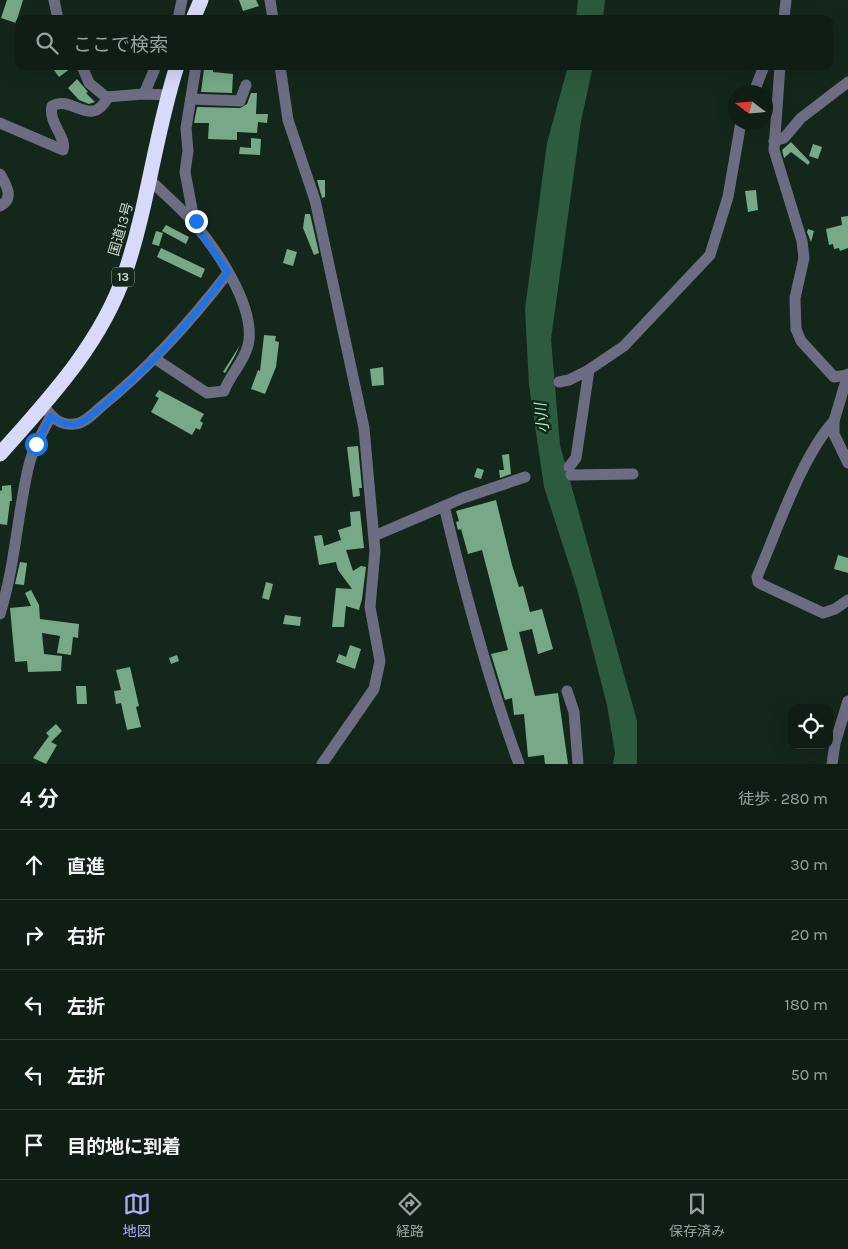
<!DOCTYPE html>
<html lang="ja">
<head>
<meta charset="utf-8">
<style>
  :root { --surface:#0f1d14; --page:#1d2a22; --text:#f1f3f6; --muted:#9ba2a0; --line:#2f3b34; --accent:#adaffb }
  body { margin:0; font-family:Karla,"Noto Sans JP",sans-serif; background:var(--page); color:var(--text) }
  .controls { position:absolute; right:15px; bottom:15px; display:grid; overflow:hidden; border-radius:10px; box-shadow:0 5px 20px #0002 }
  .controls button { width:45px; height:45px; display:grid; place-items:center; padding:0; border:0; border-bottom:1px solid var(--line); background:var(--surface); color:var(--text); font:25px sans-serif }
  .compass { position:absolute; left:728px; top:85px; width:45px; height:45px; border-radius:50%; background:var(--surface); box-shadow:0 5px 20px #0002; rotate:286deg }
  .stop { position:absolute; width:15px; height:15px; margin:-11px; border:4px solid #1a73e8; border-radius:50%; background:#fff }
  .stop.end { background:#1a73e8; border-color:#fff; box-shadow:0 1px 5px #0008 }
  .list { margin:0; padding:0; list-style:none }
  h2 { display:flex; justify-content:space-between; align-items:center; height:65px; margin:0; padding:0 20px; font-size:21px }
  h2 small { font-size:16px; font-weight:400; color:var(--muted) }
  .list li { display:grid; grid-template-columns:32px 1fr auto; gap:15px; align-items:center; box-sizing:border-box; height:70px; padding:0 20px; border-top:1px solid var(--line) }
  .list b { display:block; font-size:19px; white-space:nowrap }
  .list em { font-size:16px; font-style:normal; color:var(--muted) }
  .icon { flex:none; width:28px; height:28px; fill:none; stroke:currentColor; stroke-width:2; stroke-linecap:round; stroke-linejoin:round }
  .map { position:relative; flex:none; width:848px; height:764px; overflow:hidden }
  .search { position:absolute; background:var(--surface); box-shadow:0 5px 20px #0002; left:15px; right:15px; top:15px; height:55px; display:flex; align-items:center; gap:12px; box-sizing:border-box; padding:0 18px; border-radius:10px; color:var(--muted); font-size:19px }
  .sheet { height:415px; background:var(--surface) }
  nav { display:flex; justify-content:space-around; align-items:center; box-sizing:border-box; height:70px; border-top:1px solid var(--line); background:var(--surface); font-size:14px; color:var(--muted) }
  nav a { display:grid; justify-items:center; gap:2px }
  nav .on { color:var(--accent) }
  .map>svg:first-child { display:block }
  .water { fill:#2c5b3f }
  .building { fill:#77a988 }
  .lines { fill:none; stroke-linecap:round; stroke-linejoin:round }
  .minor { stroke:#6c6d82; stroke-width:11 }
  .highway { stroke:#d8daf9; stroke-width:15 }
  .route { stroke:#1a73e8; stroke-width:6 }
  .labels { text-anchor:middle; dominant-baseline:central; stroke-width:5; stroke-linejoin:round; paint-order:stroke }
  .shield { fill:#14271b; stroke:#95a39a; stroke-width:1 }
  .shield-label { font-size:12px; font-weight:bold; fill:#ccd8d0 }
  .street-label { font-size:14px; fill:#ccd8d0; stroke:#14271b }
  .water-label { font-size:15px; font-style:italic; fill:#aaf6c4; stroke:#14271b }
</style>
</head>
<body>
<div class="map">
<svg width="848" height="764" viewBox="0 0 848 764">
  <rect width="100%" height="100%" fill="#14271b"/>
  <!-- water -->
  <g class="water">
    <polygon points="578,0 605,0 603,19 576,19"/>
    <polygon points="568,66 593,66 581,121 551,339 560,445 637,721 637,764 613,764 615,753 607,705 577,589 544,487 529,385 525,309 547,143"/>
  </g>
  <!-- building -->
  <g class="building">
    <polygon points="7,0 23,0 16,23 1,18"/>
    <polygon points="239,0 256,0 259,6 243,11"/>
    <polygon points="51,66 74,66 59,77"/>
    <polygon points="204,69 213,70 213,72 233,74 232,93 201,92"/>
    <polygon points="77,79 88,92 86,93 95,102 89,104 79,100 68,88"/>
    <polygon points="251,93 257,93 256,114 268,114 267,123 258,122 257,133 237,132 237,140 208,139 209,123 194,123 197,107 240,108 247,104"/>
    <polygon points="251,138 261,139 260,155 239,154 240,147 251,148"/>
    <polygon points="791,142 810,162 808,165 791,152 784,158 782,150"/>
    <polygon points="813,144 822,147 818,159 809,156"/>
    <polygon points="317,180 325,180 325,197 322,198"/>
    <polygon points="756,190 758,210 748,212 745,191"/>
    <polygon points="305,214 310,214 319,253 314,255 303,228"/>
    <polygon points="848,216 848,248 840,251 839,248 834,249 833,244 829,245 826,229 842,225 841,217"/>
    <polygon points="166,225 189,237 186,244 162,231"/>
    <polygon points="808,229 814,231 811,242 807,232"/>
    <polygon points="156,231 163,233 159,246 152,244"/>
    <polygon points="161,248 205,269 201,278 157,257"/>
    <polygon points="287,249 297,252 293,266 283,263"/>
    <polygon points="264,335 276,336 275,341 279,342 276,367 265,394 251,389 258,370 260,371"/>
    <polygon points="240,345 235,356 225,373 223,372"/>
    <polygon points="383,367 384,385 372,386 370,369"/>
    <polygon points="159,390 204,414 200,421 203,423 200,430 196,428 192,435 151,412 159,398 155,396"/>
    <polygon points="358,446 362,488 359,488 360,496 353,497 347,447"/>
    <polygon points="509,454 511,474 500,478 499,470 504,470 502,455"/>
    <polygon points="477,468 484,470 481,479 474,477"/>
    <polygon points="11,485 12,501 10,501 7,525 0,524 0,491 2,490 2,486"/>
    <polygon points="496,500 512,565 519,587 523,586 530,612 542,609 553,649 538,654 532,629 519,632 535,696 558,693 568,764 545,764 544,755 528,757 524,714 514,715 512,698 505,700 491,654 508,650 482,550 468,554 461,529 458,530 456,522 459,521 456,511"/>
    <polygon points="360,511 364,548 346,550 353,571 361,566 366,567 362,599 359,610 346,606 344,627 332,627 336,588 352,589 338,570 336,562 319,565 314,536 322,535 324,546 341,540 338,530 351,526 350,512"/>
    <polygon points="838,555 848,558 848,573 834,569"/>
    <polygon points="20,562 27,563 24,585 15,584"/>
    <polygon points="266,582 273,584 269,600 262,598"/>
    <polygon points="31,590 39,605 40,619 79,624 78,638 73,637 71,655 57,653 60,636 42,633 44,654 62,656 61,671 28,672 27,661 15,662 10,608 31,606 25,593"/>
    <polygon points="285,615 301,617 300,626 283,624"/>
    <polygon points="350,645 361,649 355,669 336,662 339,654 346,657"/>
    <polygon points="177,655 179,661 171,664 169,658"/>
    <polygon points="130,667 139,706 136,707 141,727 127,730 121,703 116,704 114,691 121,690 116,670"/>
    <polygon points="76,686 86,686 87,704 77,704"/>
    <polygon points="56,724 62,731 51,742 57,745 46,764 33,758 49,736 46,733"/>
  </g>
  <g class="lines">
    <!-- minor -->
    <g class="minor">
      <polyline points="54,0 58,19"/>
      <polyline points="270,0 273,19"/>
      <polyline points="178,19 182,0"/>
      <polyline points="784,19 786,0"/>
      <polyline points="82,66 89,83 106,97 144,94 168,95"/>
      <polyline points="280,66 288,120 315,200 364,428 375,551 370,607 380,661 374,689 322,764"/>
      <polyline points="780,66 774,150 802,241 804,258 795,298 796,329 801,341 834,377 848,375"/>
      <polyline points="754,92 764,66"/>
      <polyline points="144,94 156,66"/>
      <polyline points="191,99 240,101 246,85"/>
      <path d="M0 123 63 150C67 137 48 123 52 106 73 94 91 130 108 97"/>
      <polyline points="774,141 784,138 801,118 848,82"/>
      <path d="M0 174C6 184 15 199 0 206"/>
      <path d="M150 180C164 194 179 206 192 221 216 248 253 303 249 340 247 358 230 375 224 391L207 393 154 358"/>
      <polyline points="195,225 185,172 188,151 186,128 196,66"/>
      <polyline points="848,374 834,421 834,434 848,463"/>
      <polyline points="559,382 569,380 587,371 624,346 710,255 728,197 741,122"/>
      <path d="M43 405C51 416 59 426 74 424 84 424 95 412 102 406 150 367 191 321 228 273"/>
      <path d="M834 421C801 457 777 531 757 577L758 582 763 585 823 613 835 609 848 600"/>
      <polyline points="569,467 576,458 589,370"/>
      <polyline points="571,475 633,474"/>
      <path d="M444 506C465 593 488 680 519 764"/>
      <polyline points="374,536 463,498 525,477"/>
      <path d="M0 614C15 566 17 517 28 469 32 450 42 433 51 416"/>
      <polyline points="567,691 574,712 578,764"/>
      <polyline points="832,764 835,743 848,701"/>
    </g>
    <!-- highway -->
    <g class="highway">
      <polyline points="193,19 201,0"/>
      <path d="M0 454C48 400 101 344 125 273 148 206 155 134 177 66"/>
    </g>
  </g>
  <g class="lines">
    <!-- route -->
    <path class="route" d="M36 444 51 416C56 421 68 426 76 424 86 422 96 411 104 405 151 366 192 321 228 272L195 225 196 221"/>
  </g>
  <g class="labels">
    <!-- shield labels -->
    <rect class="shield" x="112" y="267.5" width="22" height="19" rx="4"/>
    <g class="shield-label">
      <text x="123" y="277">13</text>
    </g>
    <!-- street labels -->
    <g class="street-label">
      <text transform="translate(121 229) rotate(-74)">国道13号</text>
    </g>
    <!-- water labels -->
    <g class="water-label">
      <text transform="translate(542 418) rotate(-96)">小川</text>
    </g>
  </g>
</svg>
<div class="controls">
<button><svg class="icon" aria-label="locate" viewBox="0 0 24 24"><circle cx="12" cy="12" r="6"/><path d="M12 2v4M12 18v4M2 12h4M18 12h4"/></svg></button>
</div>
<svg class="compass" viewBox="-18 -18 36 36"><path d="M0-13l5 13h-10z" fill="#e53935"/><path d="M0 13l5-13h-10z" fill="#9ba2a0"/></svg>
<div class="stop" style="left:36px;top:444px"></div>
<div class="stop end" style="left:196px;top:221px"></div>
<div class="search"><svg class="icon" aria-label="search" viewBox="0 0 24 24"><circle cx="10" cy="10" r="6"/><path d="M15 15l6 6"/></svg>ここで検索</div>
</div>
<section class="sheet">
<h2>4 分<small>徒歩 · 280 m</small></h2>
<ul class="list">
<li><svg class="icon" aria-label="ahead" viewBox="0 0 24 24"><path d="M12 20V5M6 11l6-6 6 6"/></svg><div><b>直進</b></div><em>30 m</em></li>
<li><svg class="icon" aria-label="right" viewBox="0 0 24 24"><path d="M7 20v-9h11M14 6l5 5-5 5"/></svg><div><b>右折</b></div><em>20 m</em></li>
<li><svg class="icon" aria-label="left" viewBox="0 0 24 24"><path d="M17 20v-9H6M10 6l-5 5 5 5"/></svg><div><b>左折</b></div><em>180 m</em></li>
<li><svg class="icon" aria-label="left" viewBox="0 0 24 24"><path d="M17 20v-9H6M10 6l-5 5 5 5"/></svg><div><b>左折</b></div><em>50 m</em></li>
<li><svg class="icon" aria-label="arrive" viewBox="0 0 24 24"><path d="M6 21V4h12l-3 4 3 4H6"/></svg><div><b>目的地に到着</b></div></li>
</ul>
</section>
<nav>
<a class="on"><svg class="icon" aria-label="map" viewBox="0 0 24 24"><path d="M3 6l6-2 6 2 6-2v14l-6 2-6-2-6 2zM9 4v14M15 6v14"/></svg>地図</a>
<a><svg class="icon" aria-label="directions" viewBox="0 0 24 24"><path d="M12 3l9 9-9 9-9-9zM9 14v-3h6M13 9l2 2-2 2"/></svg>経路</a>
<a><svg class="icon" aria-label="saved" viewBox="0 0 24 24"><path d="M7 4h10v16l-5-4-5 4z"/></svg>保存済み</a>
</nav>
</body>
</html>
